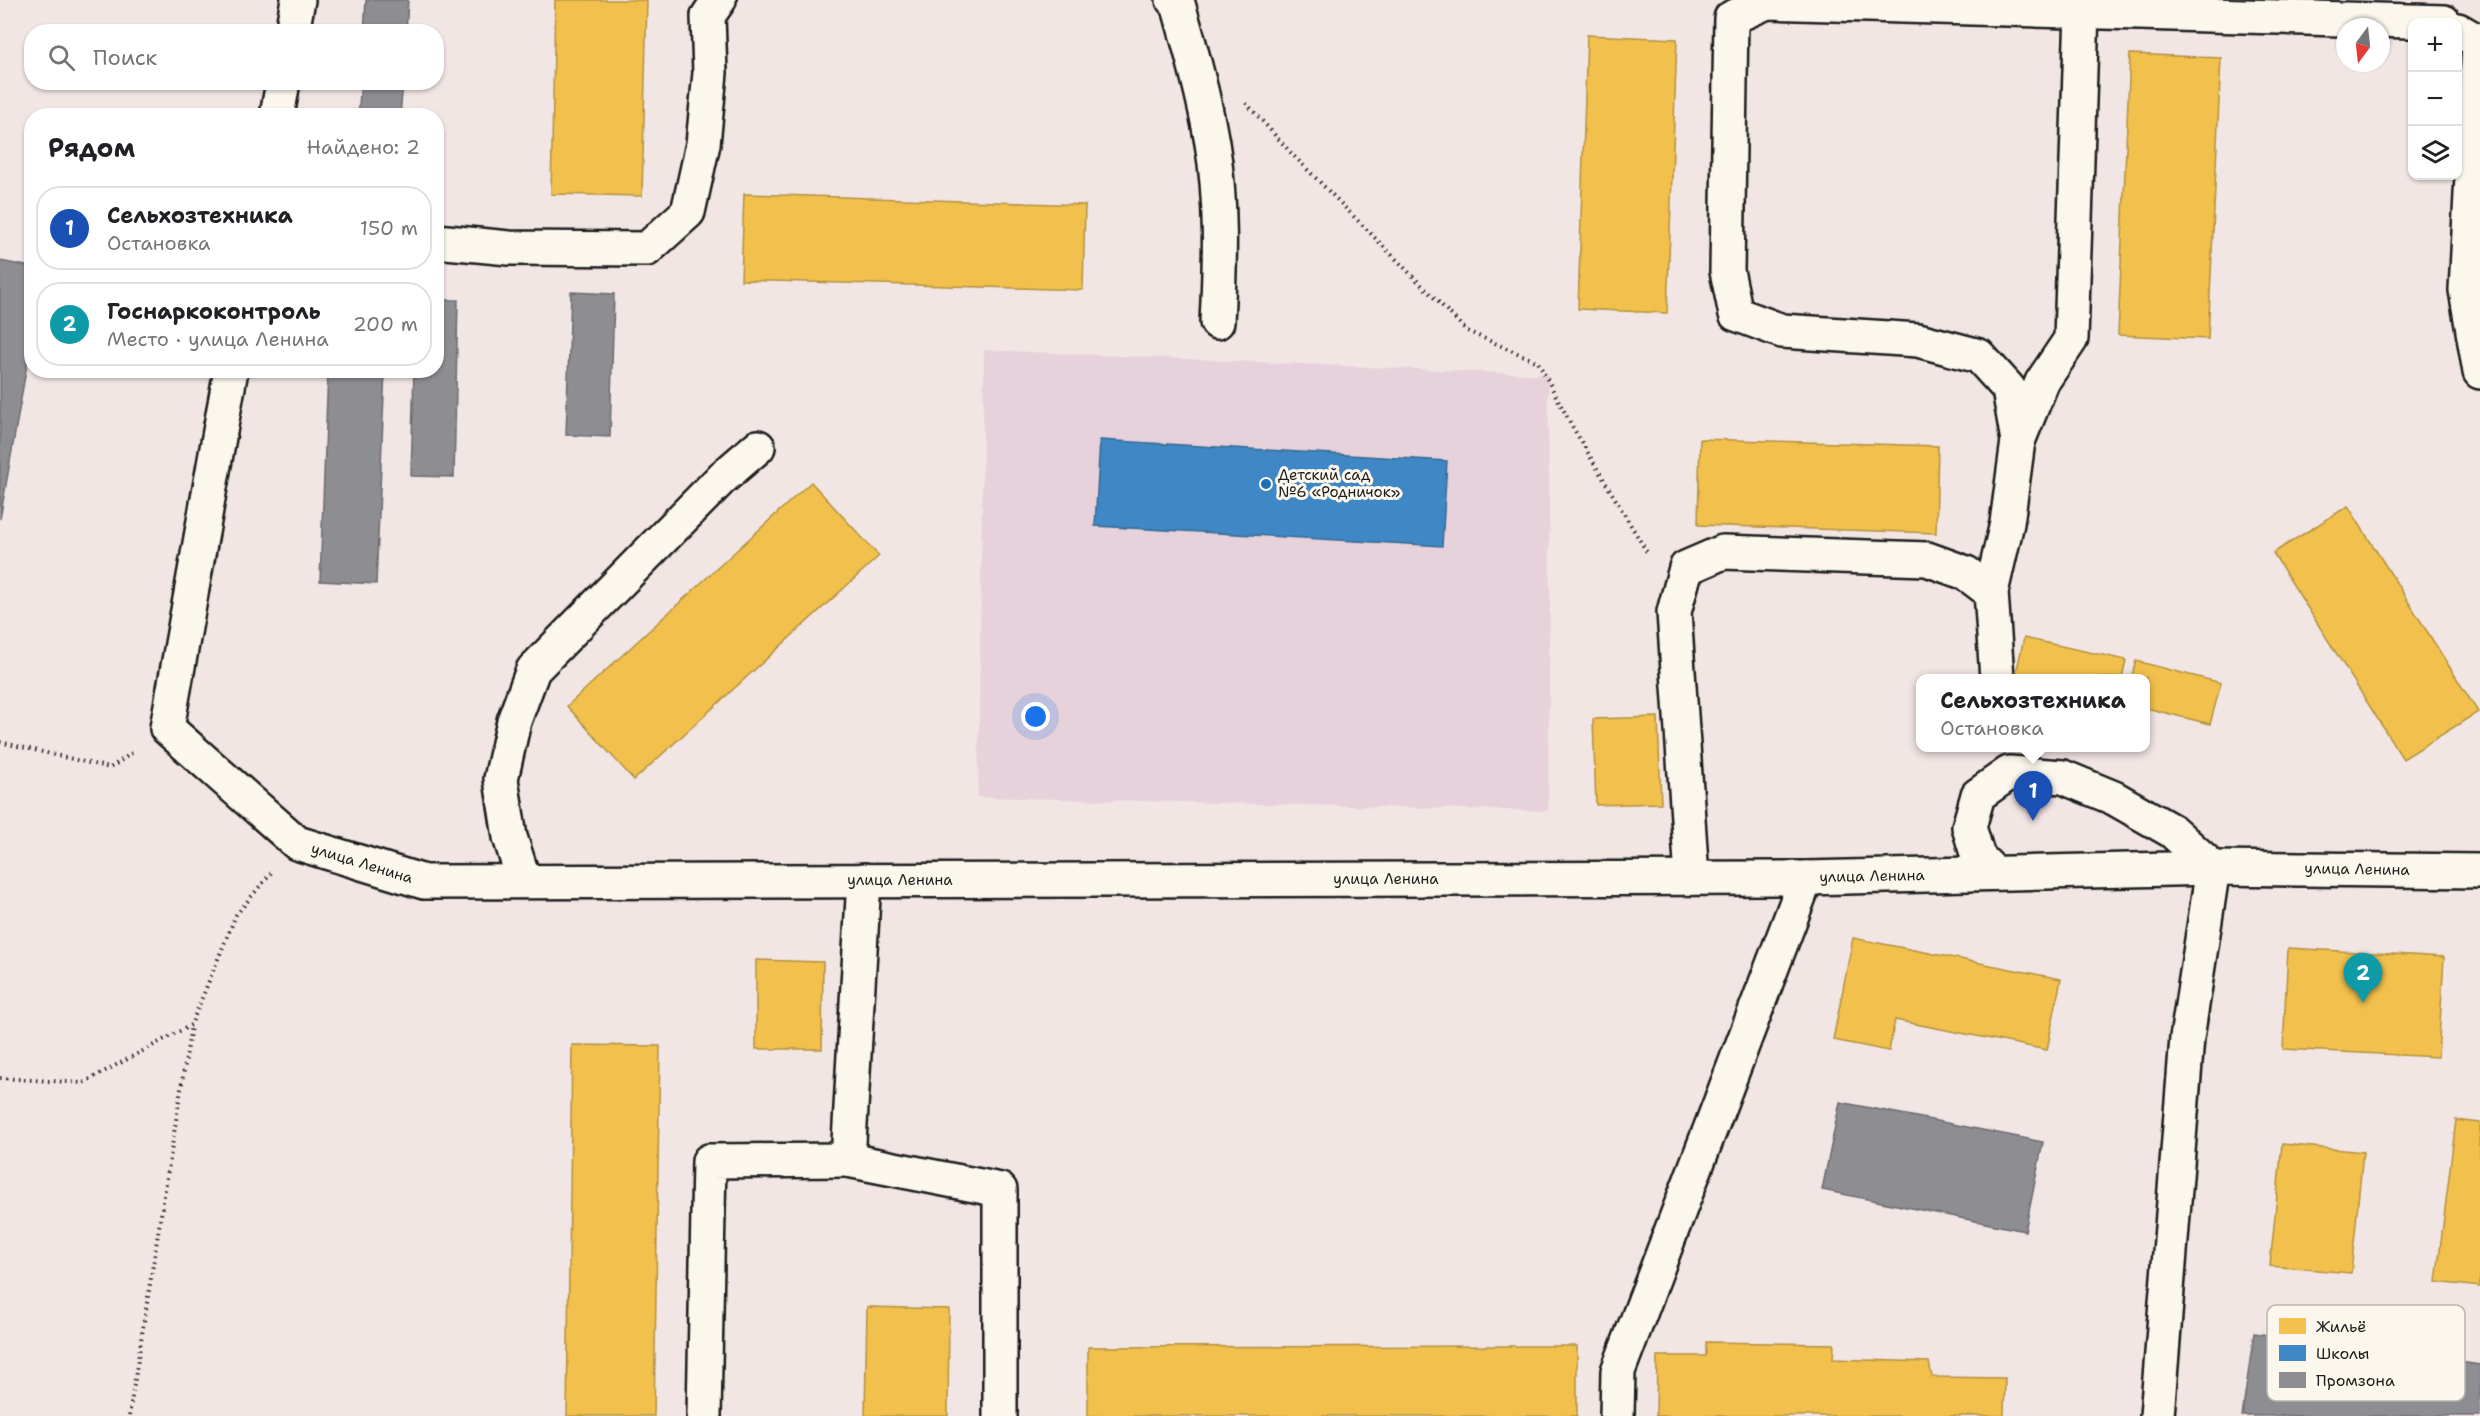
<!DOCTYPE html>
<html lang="ru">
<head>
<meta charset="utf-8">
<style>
  :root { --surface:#fff; --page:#f2f2f2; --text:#202124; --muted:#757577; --line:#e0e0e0; --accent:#db2777 }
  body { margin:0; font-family:"Shantell Sans",sans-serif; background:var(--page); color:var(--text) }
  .controls { position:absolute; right:18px; top:18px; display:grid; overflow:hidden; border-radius:12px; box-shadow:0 2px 4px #0004 }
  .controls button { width:54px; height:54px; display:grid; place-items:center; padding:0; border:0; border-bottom:2px solid var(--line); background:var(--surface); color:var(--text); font:30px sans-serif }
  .compass { position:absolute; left:2336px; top:18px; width:54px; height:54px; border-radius:50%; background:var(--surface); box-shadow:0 2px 4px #0004; rotate:195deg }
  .you { position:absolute; left:1036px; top:717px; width:21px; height:21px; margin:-15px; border:4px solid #fff; border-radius:50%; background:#1a73e8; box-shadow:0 0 0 9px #1a73e833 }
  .badge { display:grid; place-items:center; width:39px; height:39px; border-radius:50%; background:var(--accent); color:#fff; font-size:20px; font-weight:700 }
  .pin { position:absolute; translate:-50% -50px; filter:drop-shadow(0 2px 3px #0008) }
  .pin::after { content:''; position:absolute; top:32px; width:21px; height:18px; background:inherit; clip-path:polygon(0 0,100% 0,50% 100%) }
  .popup { position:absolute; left:1916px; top:674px; width:234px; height:78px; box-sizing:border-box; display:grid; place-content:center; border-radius:12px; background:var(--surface); filter:drop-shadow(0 2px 4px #0005); font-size:20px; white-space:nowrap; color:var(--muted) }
  .popup b { font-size:22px; color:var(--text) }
  .popup::after { content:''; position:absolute; left:50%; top:100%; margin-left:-12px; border:12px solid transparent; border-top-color:var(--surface) }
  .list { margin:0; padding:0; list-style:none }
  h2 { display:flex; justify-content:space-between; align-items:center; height:78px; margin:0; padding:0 24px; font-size:26px }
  h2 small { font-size:20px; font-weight:400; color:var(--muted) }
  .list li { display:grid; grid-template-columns:39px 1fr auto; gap:18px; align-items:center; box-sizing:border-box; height:84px; margin:0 12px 12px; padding:0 12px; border:2px solid var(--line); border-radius:24px }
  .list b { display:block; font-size:22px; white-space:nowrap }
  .list p { margin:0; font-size:20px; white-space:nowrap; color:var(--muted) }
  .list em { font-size:20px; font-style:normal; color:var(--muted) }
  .icon { flex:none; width:33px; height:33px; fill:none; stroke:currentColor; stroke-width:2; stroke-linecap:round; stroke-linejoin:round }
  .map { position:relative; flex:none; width:2480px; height:1416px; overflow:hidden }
  .search { position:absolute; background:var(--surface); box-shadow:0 2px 4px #0004; left:24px; top:24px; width:420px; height:66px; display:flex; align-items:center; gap:15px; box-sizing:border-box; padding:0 21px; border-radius:24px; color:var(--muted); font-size:22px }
  .panel { position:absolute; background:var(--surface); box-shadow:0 2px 4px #0004; left:24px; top:108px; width:420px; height:270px; border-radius:24px }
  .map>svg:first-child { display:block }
  .built { fill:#e7d2db }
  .homes { fill:#f2c14e; stroke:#b2903f; stroke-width:1.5 }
  .schools { fill:#3f88c5; stroke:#346892; stroke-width:1.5 }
  .industry { fill:#8d8d92; stroke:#6b6b6f; stroke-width:1.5 }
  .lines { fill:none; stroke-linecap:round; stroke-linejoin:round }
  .minor-casing { stroke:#1c1c1c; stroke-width:38 }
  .path { stroke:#1c1c1c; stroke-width:4; stroke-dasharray:1.5 4.5; stroke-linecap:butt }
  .minor { stroke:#fbf7ec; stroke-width:33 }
  .poi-dot { fill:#1f6fb2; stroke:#fbf7ec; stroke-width:2 }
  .labels { text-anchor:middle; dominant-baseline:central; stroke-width:6; stroke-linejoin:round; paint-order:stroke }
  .poi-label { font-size:15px; fill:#1c1c1c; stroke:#fbf7ec; text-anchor:start }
  .street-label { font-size:15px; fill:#1c1c1c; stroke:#fbf7ec }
  .key { fill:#fbf7ec; stroke:#b8b5ae; stroke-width:1.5 }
  .key-label { font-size:16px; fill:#1c1c1c }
</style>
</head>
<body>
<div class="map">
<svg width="2480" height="1416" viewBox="0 0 2480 1416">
  <rect width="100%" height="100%" fill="#f2e6e4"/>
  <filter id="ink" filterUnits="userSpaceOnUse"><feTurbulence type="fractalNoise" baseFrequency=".0167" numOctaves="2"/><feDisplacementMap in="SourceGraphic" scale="12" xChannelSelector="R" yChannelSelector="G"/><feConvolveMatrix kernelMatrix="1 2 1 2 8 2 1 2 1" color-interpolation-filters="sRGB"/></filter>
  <g filter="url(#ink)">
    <!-- built -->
    <polygon class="built" points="984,350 1548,375 1550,594 1548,811 978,797"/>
    <!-- homes -->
    <g class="homes">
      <polygon points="555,0 647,0 642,196 551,194"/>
      <polygon points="1587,35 1677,39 1667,313 1578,309"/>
      <polygon points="2130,54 2221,58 2208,339 2118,335"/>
      <polygon points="744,194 1085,205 1083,290 741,280"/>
      <polygon points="1700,439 1938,446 1936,533 1698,525"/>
      <polygon points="811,482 879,556 634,780 567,706"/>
      <polygon points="2348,506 2478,712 2403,759 2273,553"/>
      <polygon points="2024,638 2126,660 2122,678 2015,678"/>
      <polygon points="2136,661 2221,683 2210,724 2146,708 2146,678 2131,678"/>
      <polygon points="1658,717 1661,803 1596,805 1593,719"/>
      <polygon points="1853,938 2061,979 2047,1050 1895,1020 1889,1051 1833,1040"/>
      <polygon points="2288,948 2444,957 2438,1057 2283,1049"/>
      <polygon points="756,960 823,962 822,1049 756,1049"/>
      <polygon points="572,1045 660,1046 654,1416 567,1416"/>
      <polygon points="2456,1120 2480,1123 2480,1287 2436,1282"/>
      <polygon points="2282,1144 2363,1152 2351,1273 2270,1266"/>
      <polygon points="867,1307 949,1309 948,1416 865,1416"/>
      <polygon points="1706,1342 1834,1344 1833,1359 1929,1362 1932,1377 2005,1378 2004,1416 1656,1416 1657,1356 1706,1356"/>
      <polygon points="1577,1346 1577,1416 1088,1416 1088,1347"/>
    </g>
    <!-- schools -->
    <polygon class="schools" points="1100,440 1447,461 1442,546 1095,526"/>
    <!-- industry -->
    <g class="industry">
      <polygon points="366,0 408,0 406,32 364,32"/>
      <polygon points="361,82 403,82 400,116 358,116"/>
      <polygon points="0,261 32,267 32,336 0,519"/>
      <polygon points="571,292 614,294 610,437 566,435"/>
      <polygon points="436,300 458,300 454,477 411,476 414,370 436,370"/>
      <polygon points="328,370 385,370 376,584 320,581"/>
      <polygon points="1840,1102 2043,1142 2025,1231 1822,1190"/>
      <polygon points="2254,1333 2480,1365 2480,1416 2242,1416"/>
    </g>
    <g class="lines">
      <!-- minor casing -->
      <g class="minor-casing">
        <g id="minor">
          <path d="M1173 0 1178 4C1191 50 1204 96 1212 143 1222 200 1220 264 1217 322"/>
          <polyline points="2458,30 2479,42 2466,290 2480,372"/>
          <polyline points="292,32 298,0"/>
          <polyline points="277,116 283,82"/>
          <polyline points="436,241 509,248 647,249 688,212 703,144 710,73 708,16 719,0"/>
          <polyline points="231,370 167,728 297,843 424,882 1806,878 2213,868 2480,871"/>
          <polyline points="2018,441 2009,389 1979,356 1918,340 1782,331 1736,314 1727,271 1731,18 1767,2 2444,22"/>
          <polyline points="1997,678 1991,592 2007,523 2018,441 2042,382 2071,339 2082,11"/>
          <polyline points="1994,873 1978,857 1969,827 1978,795 2009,773 2063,777 2114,798 2172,831 2213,868 2187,1038 2157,1416"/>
          <polyline points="1692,878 1674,612 1686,568 1723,552 1927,559 1966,573 1991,592"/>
          <polyline points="864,880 848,1160 1000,1190 1000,1416"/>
          <polyline points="524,881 510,837 501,779 514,721 533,670 722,478 758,447"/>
          <polyline points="704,1416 709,1161 848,1160"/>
          <polyline points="1617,1416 1618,1371 1806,878"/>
        </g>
      </g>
      <!-- path -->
      <g class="path">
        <polyline points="1246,103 1292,154 1467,331 1538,362 1572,426 1648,554"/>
        <polyline points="0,742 110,768 135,751"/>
        <polyline points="0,1078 83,1083 191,1025 236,915 271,873"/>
        <polyline points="129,1416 191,1026"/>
      </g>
      <!-- minor -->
      <use href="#minor" class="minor"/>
    </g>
  </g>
  <!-- markers -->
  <circle class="poi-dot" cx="1266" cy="484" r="6"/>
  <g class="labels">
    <!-- poi labels -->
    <g class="poi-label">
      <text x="1278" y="475">Детский сад<tspan x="1278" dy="17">№6 «Родничок»</tspan></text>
    </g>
    <!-- street labels -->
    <g class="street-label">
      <text transform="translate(362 863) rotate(17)">улица Ленина</text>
      <text transform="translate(2357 869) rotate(1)">улица Ленина</text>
      <text transform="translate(1872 876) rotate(-1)">улица Ленина</text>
      <text x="1386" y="879">улица Ленина</text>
      <text x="900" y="880">улица Ленина</text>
    </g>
  </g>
  <!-- legend -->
  <rect x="2267" y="1305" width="198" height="96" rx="9" class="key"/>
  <rect x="2279" y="1318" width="27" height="16" fill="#f2c14e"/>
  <rect x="2279" y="1345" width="27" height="16" fill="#3f88c5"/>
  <rect x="2279" y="1372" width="27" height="16" fill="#8d8d92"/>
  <g class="key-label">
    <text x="2316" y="1332">Жильё</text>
    <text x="2316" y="1359">Школы</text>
    <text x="2316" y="1386">Промзона</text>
  </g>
</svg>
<div class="controls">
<button>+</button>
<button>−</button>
<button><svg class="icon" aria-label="layers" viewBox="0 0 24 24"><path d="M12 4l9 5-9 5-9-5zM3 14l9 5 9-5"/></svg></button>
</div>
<svg class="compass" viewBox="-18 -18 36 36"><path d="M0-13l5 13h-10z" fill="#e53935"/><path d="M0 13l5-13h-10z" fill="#757577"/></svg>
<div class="you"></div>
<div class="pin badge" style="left:2033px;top:821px;background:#1a4fb4">1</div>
<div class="popup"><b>Сельхозтехника</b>Остановка</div>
<div class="pin badge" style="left:2363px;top:1003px;background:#0f9aa8">2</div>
<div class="search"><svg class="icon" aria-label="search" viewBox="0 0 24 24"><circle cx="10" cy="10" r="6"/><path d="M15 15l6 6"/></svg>Поиск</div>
<section class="panel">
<h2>Рядом<small>Найдено: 2</small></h2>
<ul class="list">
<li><span class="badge" style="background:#1a4fb4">1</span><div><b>Сельхозтехника</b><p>Остановка</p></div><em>150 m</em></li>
<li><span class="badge" style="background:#0f9aa8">2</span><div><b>Госнаркоконтроль</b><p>Место · улица Ленина</p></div><em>200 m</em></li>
</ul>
</section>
</div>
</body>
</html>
